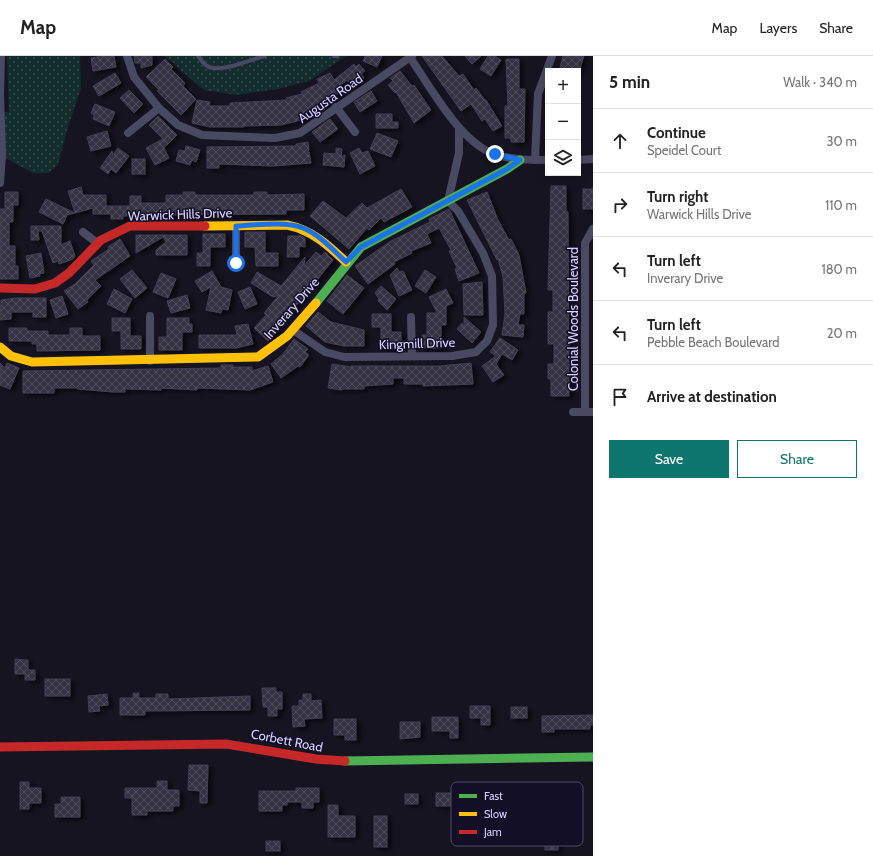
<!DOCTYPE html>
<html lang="en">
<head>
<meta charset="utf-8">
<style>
  :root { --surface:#fff; --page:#f2f2f2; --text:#222; --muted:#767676; --line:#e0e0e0; --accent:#0f766e }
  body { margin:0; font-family:Cabin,sans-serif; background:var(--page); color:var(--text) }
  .controls { position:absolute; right:12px; top:12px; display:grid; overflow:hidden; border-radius:0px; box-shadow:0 2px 10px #0003 }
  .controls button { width:36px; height:36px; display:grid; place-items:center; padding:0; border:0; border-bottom:1px solid var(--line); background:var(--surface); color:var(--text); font:20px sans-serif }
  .stop { position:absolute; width:12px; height:12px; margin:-9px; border:3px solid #1a73e8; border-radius:50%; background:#fff }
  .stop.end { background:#1a73e8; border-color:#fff; box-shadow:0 1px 4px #0008 }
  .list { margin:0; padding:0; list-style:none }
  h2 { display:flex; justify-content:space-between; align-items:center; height:52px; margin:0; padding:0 16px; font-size:17px }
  h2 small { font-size:13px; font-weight:400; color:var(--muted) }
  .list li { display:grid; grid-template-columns:26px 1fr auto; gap:12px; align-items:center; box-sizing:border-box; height:64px; padding:0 16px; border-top:1px solid var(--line) }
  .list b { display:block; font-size:15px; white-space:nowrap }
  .list p { margin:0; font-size:13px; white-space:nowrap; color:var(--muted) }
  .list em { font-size:13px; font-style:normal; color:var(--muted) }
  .actions { display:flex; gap:8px; padding:12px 16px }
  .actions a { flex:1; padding:9px 0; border:1px solid var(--accent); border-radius:0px; text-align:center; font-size:14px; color:var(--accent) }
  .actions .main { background:var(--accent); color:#fff }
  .icon { flex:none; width:22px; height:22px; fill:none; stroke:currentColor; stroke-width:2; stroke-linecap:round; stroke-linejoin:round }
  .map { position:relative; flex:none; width:593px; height:800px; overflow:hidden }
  header { display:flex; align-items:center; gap:24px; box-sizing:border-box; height:56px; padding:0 20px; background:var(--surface); border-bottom:1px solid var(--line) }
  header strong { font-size:19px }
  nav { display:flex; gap:22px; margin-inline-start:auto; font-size:14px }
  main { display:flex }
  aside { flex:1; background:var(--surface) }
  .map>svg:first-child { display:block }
  .grass { fill:url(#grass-dots) }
  .building { fill:url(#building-cross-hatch); stroke:#433f54; filter:url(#shadow) }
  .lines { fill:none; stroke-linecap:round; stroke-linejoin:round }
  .lane { stroke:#4a4962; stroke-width:4 }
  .street { stroke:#4a4962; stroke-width:8 }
  .fast { stroke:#4caf50; stroke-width:9 }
  .slow { stroke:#ffc107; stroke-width:9 }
  .jam { stroke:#c62828; stroke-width:9 }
  .route { stroke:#1a73e8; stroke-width:5 }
  .labels { text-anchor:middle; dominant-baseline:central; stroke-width:3; stroke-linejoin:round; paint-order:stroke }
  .street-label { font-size:13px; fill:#d9d4ff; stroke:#130f26 }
  .key { fill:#130f26; stroke:#4e4a67; stroke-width:1 }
  .key-label { font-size:11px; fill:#d9d4ff }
</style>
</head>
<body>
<header>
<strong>Map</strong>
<nav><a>Map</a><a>Layers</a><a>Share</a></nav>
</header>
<main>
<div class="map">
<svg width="593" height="800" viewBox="0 0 593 800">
  <defs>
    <pattern id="grass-dots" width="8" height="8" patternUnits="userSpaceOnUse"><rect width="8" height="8" fill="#132c2d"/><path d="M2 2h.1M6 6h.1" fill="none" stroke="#354a4c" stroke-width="1.8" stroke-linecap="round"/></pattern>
    <pattern id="building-cross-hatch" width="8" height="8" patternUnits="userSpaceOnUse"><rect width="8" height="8" fill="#343243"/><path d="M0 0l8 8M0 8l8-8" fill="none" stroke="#514f5f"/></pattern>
    <filter id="shadow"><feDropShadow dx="4" dy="2.5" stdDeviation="2" flood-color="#0009"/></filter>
  </defs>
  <rect width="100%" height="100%" fill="#161421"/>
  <!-- grass -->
  <g class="grass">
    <polygon points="7,0 80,0 81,32 69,68 58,108 49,117 33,117 0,99 0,56 9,56"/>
    <polygon points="164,0 346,0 309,25 278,33 235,39 204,34"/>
  </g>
  <!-- building -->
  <g class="building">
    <polygon points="103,0 114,0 116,11 93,15 91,2"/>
    <polygon points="134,0 152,0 152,9 141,12 141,7 135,7"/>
    <polygon points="365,0 382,0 377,11 363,5"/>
    <polygon points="422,0 442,0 459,20 463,18 474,34 476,32 485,44 486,44 502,70 493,75 485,63 482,65 471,48 461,55"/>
    <polygon points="465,0 481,0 472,8"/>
    <polygon points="488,0 495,0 501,4 491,20 480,13"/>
    <polygon points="563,0 584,0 579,15 559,15"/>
    <polygon points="165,3 173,11 171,13 185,27 183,30 196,43 181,59 157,35 159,34 146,21"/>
    <polygon points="506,3 519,3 519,33 525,33 524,86 511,86 511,82 505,82 505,50 508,50"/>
    <polygon points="354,8 356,11 359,8 365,15 361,18 364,22 352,31 347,24 337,32 339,37 322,44 324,48 304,59 305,63 281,69 244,70 244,71 210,71 192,67 197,44 210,46 209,50 230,50 230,47 287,44 286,42 302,38 301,36 319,27 317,23 330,17 334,24"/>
    <polygon points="400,15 412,30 414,29 431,54 414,67 396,36 395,37 388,29 393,25 390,22"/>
    <polygon points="115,17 121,27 99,40 93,30"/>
    <polygon points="129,34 143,48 134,57 120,42"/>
    <polygon points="371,35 377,45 360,56 354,46"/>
    <polygon points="95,48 115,56 109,70 93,63 94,59 91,57"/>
    <polygon points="376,58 392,58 392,66 398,66 398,72 376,72"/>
    <polygon points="158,60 177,79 164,92 169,102 155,109 146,92 163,83 149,69"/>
    <polygon points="330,63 338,73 320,86 312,76"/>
    <polygon points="107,75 111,90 91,95 87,81"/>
    <polygon points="377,77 398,85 391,101 370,93"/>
    <polygon points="308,86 309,94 307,96 309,96 311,107 273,110 219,108 219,112 207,112 207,91 296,90 296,88"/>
    <polygon points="186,90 200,94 196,106 192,104 190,109 176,105 179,94 185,95"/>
    <polygon points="118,92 129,100 116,117 111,113 108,118 100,112 112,95 113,99"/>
    <polygon points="336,92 342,93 341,101 345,99 344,111 323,109 324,97 336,98"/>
    <polygon points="359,92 362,97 368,95 375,110 360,118 350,97"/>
    <rect x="132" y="103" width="13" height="15"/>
    <polygon points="551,130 566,130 566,156 568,156 569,340 551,340 551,323 548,323 548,308 554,308 554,288 548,288 548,256 553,256 553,234 548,234"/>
    <polygon points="81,131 83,139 106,139 106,150 130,150 130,140 141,140 141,147 166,147 166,139 183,139 183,136 195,136 195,139 254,139 254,136 267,136 267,139 304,138 304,154 286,154 286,158 141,159 123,160 123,163 111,163 111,158 93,158 93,152 75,157 68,135"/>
    <polygon points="401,133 412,151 384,166 381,162 369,174 367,172 349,193 310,160 323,145 346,162 362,147 367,152"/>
    <rect x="583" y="133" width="10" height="20"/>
    <polygon points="5,136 18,136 18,149 13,149 13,166 9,166 9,190 15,190 15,210 18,210 18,223 0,223 0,153 5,153"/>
    <polygon points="487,136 498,164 509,184 511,183 519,199 526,237 524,237 524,258 520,258 518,269 524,269 523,281 502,279 505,258 503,221 498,203 497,204 467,144"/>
    <polygon points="46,143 75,157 67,159 63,168 39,156"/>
    <polygon points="449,153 479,217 459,225 455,213 457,212 449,195 451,194 439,172 427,178 431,187 411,195 412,197 394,206 395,208 368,228 355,210 391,185 430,166 429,163"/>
    <polygon points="31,170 61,170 61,189 70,185 75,200 73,203 59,208 58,205 53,207 42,175 38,175 39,184 31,184"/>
    <polygon points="245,176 265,176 265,197 278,197 278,210 256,210 255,191 245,191"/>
    <polygon points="203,178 225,178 225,191 210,191 210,210 197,210 197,197 203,197"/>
    <polygon points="136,179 187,179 187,199 156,199 156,194 166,186 163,181 136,197"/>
    <polygon points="288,180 301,180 305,182 305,191 299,190 299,201 287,201"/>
    <polygon points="120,183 130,200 95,224 101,230 87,244 88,246 78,253 64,235 75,228 94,209 91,205 109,193 108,191"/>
    <polygon points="316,196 321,200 325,196 333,204 268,285 254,272 266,259 264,257 279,239 273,241 251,227 257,216 281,230 305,201 304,210"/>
    <polygon points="41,197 44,217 39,218 40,220 30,222 26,200"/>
    <polygon points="397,212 399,216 403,215 412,234 399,240 390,219"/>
    <polygon points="132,214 147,232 135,242 120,223"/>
    <polygon points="425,214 436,221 426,237 415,230"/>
    <polygon points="212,215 221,231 232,234 228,254 222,253 221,257 206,254 211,231 202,236 195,225"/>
    <polygon points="161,217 176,223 168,242 153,236"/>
    <polygon points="347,219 364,232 343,258 327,245"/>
    <polygon points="482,226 483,259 464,259 463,228"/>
    <polygon points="381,230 396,243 387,254 378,245 379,243 375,237"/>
    <polygon points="250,231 257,248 245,253 238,236"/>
    <polygon points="114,233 132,243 125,257 107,248"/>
    <polygon points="446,233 453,247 446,250 446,269 441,269 441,292 422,292 422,279 427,279 427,257 437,257 429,241"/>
    <polygon points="187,239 190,252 171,257 167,245"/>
    <polygon points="62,240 68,258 56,262 50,244"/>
    <polygon points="15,242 46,242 46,261 33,261 33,256 11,256 11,263 0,264 1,244"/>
    <polygon points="318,256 331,266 364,274 364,290 344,290 325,286 306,270"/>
    <polygon points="372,258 391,258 391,276 401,276 401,293 381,293 381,271 372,271"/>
    <polygon points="464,261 481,276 472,287 457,273 462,267 464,271"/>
    <polygon points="112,262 130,262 130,280 141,280 141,293 121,293 121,275 112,275"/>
    <polygon points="167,262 189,262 189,268 192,268 192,276 182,276 182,294 159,294 159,281 167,281"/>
    <polygon points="248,268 253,288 236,292 199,292 199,279 237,279 235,270"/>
    <polygon points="9,272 27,272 27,275 48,275 48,279 70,279 70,272 82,272 82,280 100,280 100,294 37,295 37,288 32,288 32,285 9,285"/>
    <polygon points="500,282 518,294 512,304 502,298 496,308 504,319 493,326 482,310 496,300 490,296"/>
    <polygon points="294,283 308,293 305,296 309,299 300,311 298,310 281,322 271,308 282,299"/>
    <polygon points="0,307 5,312 7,307 19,312 10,333 0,329"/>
    <polygon points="471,307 473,328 423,330 423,328 404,328 404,322 393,322 393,328 364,330 364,333 342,333 342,334 328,332 332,308 351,311 351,310 440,310"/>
    <polygon points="221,309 233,309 233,311 252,311 252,315 268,310 273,326 250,334 197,332 197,334 161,332 161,334 125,333 125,336 113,336 77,333 77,332 54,332 54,337 23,337 23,315 221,312"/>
    <polygon points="15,603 28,604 28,614 35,614 35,624 25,624 25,618 15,618"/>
    <rect x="45" y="623" width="25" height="17"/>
    <polygon points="262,632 276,632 276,636 282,636 282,653 277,653 277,660 268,660 268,651 263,651"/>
    <polygon points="133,637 139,637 139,642 156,642 156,638 168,638 168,643 250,640 250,654 145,655 145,659 120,659 120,642 133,642"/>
    <polygon points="107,638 108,649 99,650 100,655 89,656 88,640"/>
    <polygon points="303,638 311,638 311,645 321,644 322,662 304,663 305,670 293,671 292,650 299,650 299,644 303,644"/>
    <polygon points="470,650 490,650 490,669 481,669 481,662 470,662"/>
    <rect x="511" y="651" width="16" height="11"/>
    <polygon points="593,659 593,669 590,669 590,673 554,673 554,676 542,676 542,660"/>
    <polygon points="432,661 458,661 458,682 450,682 450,675 432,675"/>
    <polygon points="334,663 356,663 356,684 345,684 345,679 334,679"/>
    <polygon points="400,666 420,666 420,681 400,683"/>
    <polygon points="189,709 208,709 207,747 200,747 200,735 188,734"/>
    <polygon points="157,725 167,725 167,734 179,734 179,750 173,750 173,755 147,755 147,759 132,759 132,742 125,742 125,732 157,732"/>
    <polygon points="20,726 29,726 29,732 41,732 41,747 29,747 29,753 20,753"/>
    <polygon points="296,732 319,732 319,746 313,746 313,752 302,752 302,746 287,746 287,749 282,749 282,755 259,755 259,735 296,735"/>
    <rect x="436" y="737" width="19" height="13"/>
    <rect x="405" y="738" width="13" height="10"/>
    <polygon points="61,741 80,741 80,761 55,761 55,748 61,748"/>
    <polygon points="328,749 338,749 338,760 355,760 355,781 328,781"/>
    <rect x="374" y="760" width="13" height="31"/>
    <rect x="545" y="773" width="13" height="21"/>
    <rect x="266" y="785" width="14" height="10"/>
  </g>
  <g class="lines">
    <!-- lane -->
    <g class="lane">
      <path d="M198 0C201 3 203 8 207 10 220 18 251 3 265 0"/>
      <polyline points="334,0 337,0"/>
    </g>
    <!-- street -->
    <g class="street">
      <polyline points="127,0 134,21 159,52 178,69 202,79 275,82 300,77 412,0"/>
      <path d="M409 0C430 30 461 89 497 99 514 104 531 104 548 104"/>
      <polyline points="0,39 2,99 0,127"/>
      <polyline points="0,39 1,0"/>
      <polyline points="336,51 355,76"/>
      <polyline points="128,77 159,52"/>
      <polyline points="535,104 538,38 552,0"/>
      <polyline points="578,104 593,103"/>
      <polyline points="236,170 236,207"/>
      <polyline points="83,176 97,187"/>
      <polyline points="150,260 150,305"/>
      <polyline points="411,261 412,300"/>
      <polyline points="293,274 325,296 344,301 452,300 476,296 487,285 493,269 492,220 483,197 458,155 448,145 459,97 459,72"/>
      <polyline points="573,356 593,356"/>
      <polyline points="585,356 585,187 593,173"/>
    </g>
    <!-- fast -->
    <g class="fast">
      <polyline points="316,247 361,191 507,113 520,104"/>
      <polyline points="345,705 593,701"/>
    </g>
    <!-- slow -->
    <g class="slow">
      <path d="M205 170 287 169C312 174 328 189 346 206"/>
      <polyline points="0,291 11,300 32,306 258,301 287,280 316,247"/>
    </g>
    <!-- jam -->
    <g class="jam">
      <polyline points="0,232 35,233 55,227 69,217 101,184 130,170 205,170"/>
      <polyline points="0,691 226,688 316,703 345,705"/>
    </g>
  </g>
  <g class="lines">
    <!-- route -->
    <path class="route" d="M236 207V170C253 169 288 165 303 172 320 179 333 194 346 206L361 191 507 113 520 104 495 98"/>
  </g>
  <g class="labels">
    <!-- street labels -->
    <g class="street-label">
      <text transform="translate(330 42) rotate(-35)">Augusta Road</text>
      <text transform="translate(180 158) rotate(-2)">Warwick Hills Drive</text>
      <text transform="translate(291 252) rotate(-49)">Inverary Drive</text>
      <text transform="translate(573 263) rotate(-90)">Colonial Woods Boulevard</text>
      <text transform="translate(417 287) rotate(-2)">Kingmill Drive</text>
      <text transform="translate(287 684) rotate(11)">Corbett Road</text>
    </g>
  </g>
  <!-- legend -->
  <rect x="451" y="726" width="132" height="64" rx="6" class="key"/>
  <rect x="459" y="738" width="18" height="4" fill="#4caf50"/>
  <rect x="459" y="756" width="18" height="4" fill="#ffc107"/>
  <rect x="459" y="774" width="18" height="4" fill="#c62828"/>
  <g class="key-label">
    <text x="484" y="744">Fast</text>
    <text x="484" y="762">Slow</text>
    <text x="484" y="780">Jam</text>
  </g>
</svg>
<div class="controls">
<button>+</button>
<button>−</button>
<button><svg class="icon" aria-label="layers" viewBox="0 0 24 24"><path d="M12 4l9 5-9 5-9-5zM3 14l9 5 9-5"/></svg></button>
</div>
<div class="stop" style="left:236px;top:207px"></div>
<div class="stop end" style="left:495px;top:98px"></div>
</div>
<aside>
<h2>5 min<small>Walk · 340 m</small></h2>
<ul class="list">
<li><svg class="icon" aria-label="ahead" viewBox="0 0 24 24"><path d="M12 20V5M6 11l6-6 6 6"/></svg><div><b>Continue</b><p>Speidel Court</p></div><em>30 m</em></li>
<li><svg class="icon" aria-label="right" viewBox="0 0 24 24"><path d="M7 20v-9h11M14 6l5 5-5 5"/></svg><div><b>Turn right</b><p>Warwick Hills Drive</p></div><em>110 m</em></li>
<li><svg class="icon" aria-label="left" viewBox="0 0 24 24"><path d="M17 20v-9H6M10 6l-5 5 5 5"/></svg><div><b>Turn left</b><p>Inverary Drive</p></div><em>180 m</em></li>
<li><svg class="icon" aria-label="left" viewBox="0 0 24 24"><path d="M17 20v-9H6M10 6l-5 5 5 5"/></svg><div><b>Turn left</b><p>Pebble Beach Boulevard</p></div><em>20 m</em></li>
<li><svg class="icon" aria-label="arrive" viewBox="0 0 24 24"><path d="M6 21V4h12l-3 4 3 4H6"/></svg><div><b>Arrive at destination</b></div></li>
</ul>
<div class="actions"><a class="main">Save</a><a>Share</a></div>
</aside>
</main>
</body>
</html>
